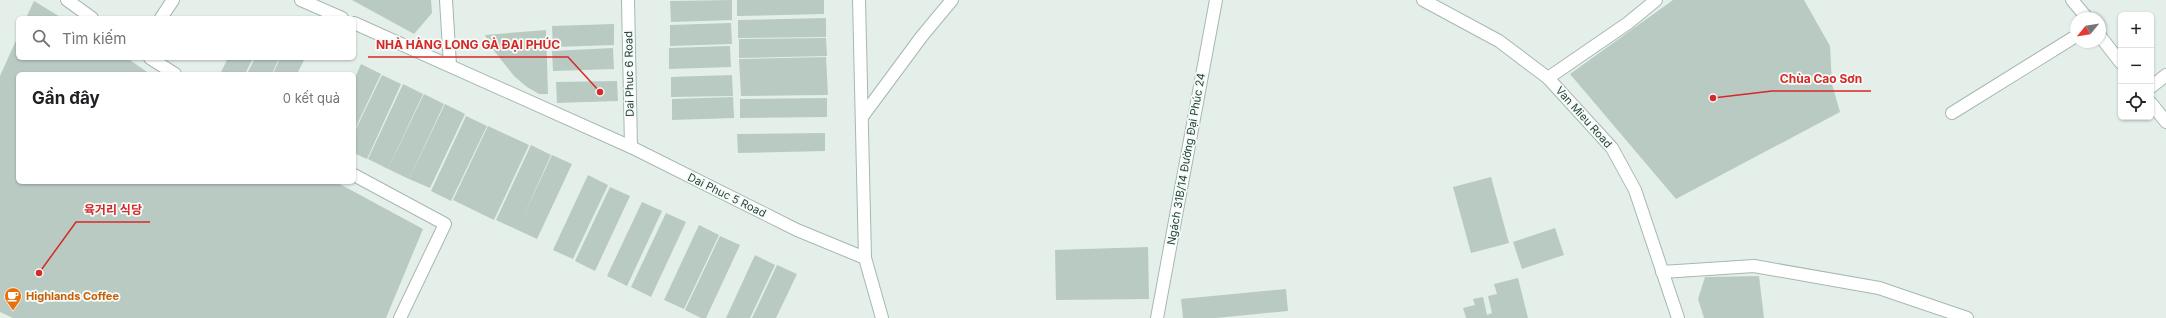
<!DOCTYPE html>
<html lang="vi">
<head>
<meta charset="utf-8">
<style>
  :root { --surface:#fff; --page:#f6f6f6; --text:#202124; --muted:#757577; --line:#e0e0e0 }
  body { margin:0; font-family:Inter,"Noto Sans KR",sans-serif; background:var(--page); color:var(--text) }
  .controls { position:absolute; right:12px; top:12px; display:grid; overflow:hidden; border-radius:6px; box-shadow:0 1px 3px #0004 }
  .controls button { width:36px; height:36px; display:grid; place-items:center; padding:0; border:0; border-bottom:1px solid var(--line); background:var(--surface); color:var(--text); font:20px sans-serif }
  .compass { position:absolute; left:2070px; top:12px; width:36px; height:36px; border-radius:50%; background:var(--surface); box-shadow:0 1px 3px #0004; rotate:240deg }
  .list { margin:0; padding:0; list-style:none }
  h2 { display:flex; justify-content:space-between; align-items:center; height:52px; margin:0; padding:0 16px; font-size:17px }
  h2 small { font-size:13px; font-weight:400; color:var(--muted) }
  .icon { flex:none; width:22px; height:22px; fill:none; stroke:currentColor; stroke-width:2; stroke-linecap:round; stroke-linejoin:round }
  .map { position:relative; flex:none; width:2166px; height:318px; overflow:hidden }
  .search { position:absolute; background:var(--surface); box-shadow:0 1px 3px #0004; left:16px; top:16px; width:340px; height:44px; display:flex; align-items:center; gap:10px; box-sizing:border-box; padding:0 14px; border-radius:6px; color:var(--muted); font-size:15px }
  .panel { position:absolute; background:var(--surface); box-shadow:0 1px 3px #0004; left:16px; top:72px; width:340px; height:112px; border-radius:6px }
  .map>svg:first-child { display:block }
  .building { fill:#b9cac3 }
  .lines { fill:none; stroke-linecap:round; stroke-linejoin:round }
  .minor-casing { stroke:#a6b8b1; stroke-width:14 }
  .minor { stroke:#fff; stroke-width:12 }
  .labels { text-anchor:middle; dominant-baseline:central; stroke-width:3.5; stroke-linejoin:round; paint-order:stroke }
  .street-label { font-size:11px; fill:#214339; stroke:#f6fbf8 }
  .food-label { font-size:11px; font-weight:bold; fill:#c56008; stroke:#f6fbf8; text-anchor:start }
  .leader { fill:none; stroke:#d62828; stroke-width:1.5 }
  .callout-dot { fill:#d62828; stroke:#f6fbf8; stroke-width:1.5 }
  .callout-label { font-size:12px; text-anchor:middle; font-weight:bold; fill:#d62828; stroke:#f6fbf8; stroke-width:3.5; stroke-linejoin:round; paint-order:stroke }
</style>
</head>
<body>
<div class="map">
<svg width="2166" height="318" viewBox="0 0 2166 318">
  <rect width="100%" height="100%" fill="#e4efea"/>
  <!-- building -->
  <g class="building">
    <polygon points="352,0 431,0 432,13 414,34"/>
    <polygon points="732,0 732,20 671,22 670,1"/>
    <polygon points="737,0 824,0 824,14 737,16"/>
    <polygon points="1673,0 1804,0 1830,46 1832,84 1840,112 1676,199 1570,74"/>
    <polygon points="34,1 62,18 26,18"/>
    <polygon points="826,18 826,37 738,38 738,20"/>
    <polygon points="731,23 732,44 670,46 670,25"/>
    <polygon points="614,24 614,45 553,47 552,26"/>
    <polygon points="546,30 548,94 539,94 527,87 514,76 491,47 485,35"/>
    <polygon points="18,36 18,58 127,58 150,74 18,74 18,182 336,182 423,229 386,318 13,318 0,312 0,76"/>
    <polygon points="826,38 827,56 739,58 739,39"/>
    <polygon points="730,46 731,67 669,69 669,48"/>
    <polygon points="613,48 614,69 553,71 552,51"/>
    <polygon points="826,57 828,95 741,96 739,59"/>
    <polygon points="228,58 253,58 245,74 220,74"/>
    <polygon points="255,58 279,58 272,74 247,74"/>
    <polygon points="280,58 305,58 297,74 273,74"/>
    <polygon points="361,64 381,74 354,131 354,80"/>
    <polygon points="382,75 401,84 367,159 354,153 354,133"/>
    <polygon points="732,75 733,96 671,97 671,77"/>
    <polygon points="617,81 618,101 557,103 556,82"/>
    <polygon points="403,84 423,94 388,169 368,159"/>
    <polygon points="424,94 444,104 409,179 388,169"/>
    <polygon points="733,97 734,118 672,120 672,99"/>
    <polygon points="827,98 827,117 740,118 740,99"/>
    <polygon points="445,104 465,114 430,188 409,179"/>
    <polygon points="466,116 487,126 451,201 431,191"/>
    <polygon points="488,126 529,145 494,220 453,200"/>
    <polygon points="825,133 825,151 738,153 737,134"/>
    <polygon points="531,145 551,155 522,219 552,155 572,164 537,239 496,220"/>
    <polygon points="588,175 608,185 573,259 553,250"/>
    <polygon points="1491,177 1509,243 1471,253 1453,187"/>
    <polygon points="610,187 630,196 595,271 575,261"/>
    <polygon points="642,202 662,211 627,286 607,276"/>
    <polygon points="666,213 686,222 651,297 631,287"/>
    <polygon points="699,225 719,235 684,309 664,300"/>
    <polygon points="1555,228 1564,255 1522,269 1513,242"/>
    <polygon points="720,236 740,245 706,318 701,318 685,310"/>
    <polygon points="1148,247 1149,299 1056,300 1055,250"/>
    <polygon points="755,255 775,265 750,318 726,318"/>
    <polygon points="777,265 797,274 776,318 752,318"/>
    <polygon points="1759,276 1764,318 1704,318 1698,299 1705,277"/>
    <polygon points="1518,278 1528,318 1466,318 1463,308 1475,305 1473,299 1483,297 1487,315 1492,313 1488,296 1497,294 1494,284"/>
    <polygon points="1286,289 1288,311 1216,318 1183,318 1181,299"/>
  </g>
  <g class="lines">
    <!-- minor casing -->
    <g class="minor-casing">
      <g id="minor">
        <polyline points="67,0 92,18"/>
        <polyline points="301,0 342,18"/>
        <polyline points="446,0 450,65"/>
        <polyline points="628,0 631,147"/>
        <polyline points="1423,0 1499,41 1548,78 1612,148 1635,190 1678,318"/>
        <polyline points="2072,0 2087,18"/>
        <polyline points="161,18 173,0"/>
        <polyline points="354,23 631,147 797,230 865,258 859,0"/>
        <polyline points="2100,36 2121,63"/>
        <polyline points="150,58 175,74"/>
        <polyline points="1548,78 1628,23 1656,0"/>
        <polyline points="2151,87 2166,75"/>
        <polyline points="2151,103 2166,122"/>
        <polyline points="1952,113 2076,36"/>
        <polyline points="862,117 922,36 952,0"/>
        <polyline points="354,175 445,224 400,318"/>
        <polyline points="865,258 882,318"/>
        <polyline points="1662,272 1754,266 1879,288 1967,318"/>
        <polyline points="1157,318 1216,0"/>
      </g>
    </g>
    <!-- minor -->
    <use href="#minor" class="minor"/>
  </g>
  <!-- icons -->
  <defs>
    <g id="cafe-pin" transform="scale(0.9)"><path d="M0 17L-7.5 6A9.5 9.5 0 1 1 7.5 6Z" fill="#e8710a" stroke="#f6fbf8"/><path d="M-5.5-4.5H6V0H3Q3 3.5 0 3.5H-2.5Q-5.5 3.5-5.5 0ZM3-3.2v2h1.7v-2ZM-6 4.5H4V6H-6Z" fill="#fff"/></g>
  </defs>
  <g fill-rule="evenodd">
    <use href="#cafe-pin" x="13" y="296"/>
  </g>
  <g class="labels">
    <!-- street labels -->
    <g class="street-label">
      <text transform="translate(629 74) rotate(-91)">Dai Phuc 6 Road</text>
      <text transform="translate(1584 117) rotate(48)">Van Mieu Road</text>
      <text transform="translate(1186 159) rotate(-80)">Ngách 31B/14 Đường Đại Phúc 24</text>
      <text transform="translate(727 195) rotate(26)">Dai Phuc 5 Road</text>
    </g>
    <!-- food labels -->
    <g class="food-label">
      <text x="26" y="296">Highlands Coffee</text>
    </g>
  </g>
  <!-- callouts -->
  <path class="leader" d="M600 92L568 57H368M1713 98L1772 91H1871M39 273L76 222H150"/>
  <g class="callout-dot">
    <circle cx="600" cy="92" r="4"/>
    <circle cx="1713" cy="98" r="4"/>
    <circle cx="39" cy="273" r="4"/>
  </g>
  <g class="callout-label">
    <text x="468" y="49">NHÀ HÀNG LONG GÀ ĐẠI PHÚC</text>
    <text x="1821" y="83">Chùa Cao Sơn</text>
    <text x="113" y="214">육거리 식당</text>
  </g>
</svg>
<div class="controls">
<button>+</button>
<button>−</button>
<button><svg class="icon" aria-label="locate" viewBox="0 0 24 24"><circle cx="12" cy="12" r="6"/><path d="M12 2v4M12 18v4M2 12h4M18 12h4"/></svg></button>
</div>
<svg class="compass" viewBox="-18 -18 36 36"><path d="M0-13l5 13h-10z" fill="#e53935"/><path d="M0 13l5-13h-10z" fill="#757577"/></svg>
<div class="search"><svg class="icon" aria-label="search" viewBox="0 0 24 24"><circle cx="10" cy="10" r="6"/><path d="M15 15l6 6"/></svg>Tìm kiếm</div>
<section class="panel">
<h2>Gần đây<small>0 kết quả</small></h2>
<ul class="list">
</ul>
</section>
</div>
</body>
</html>
